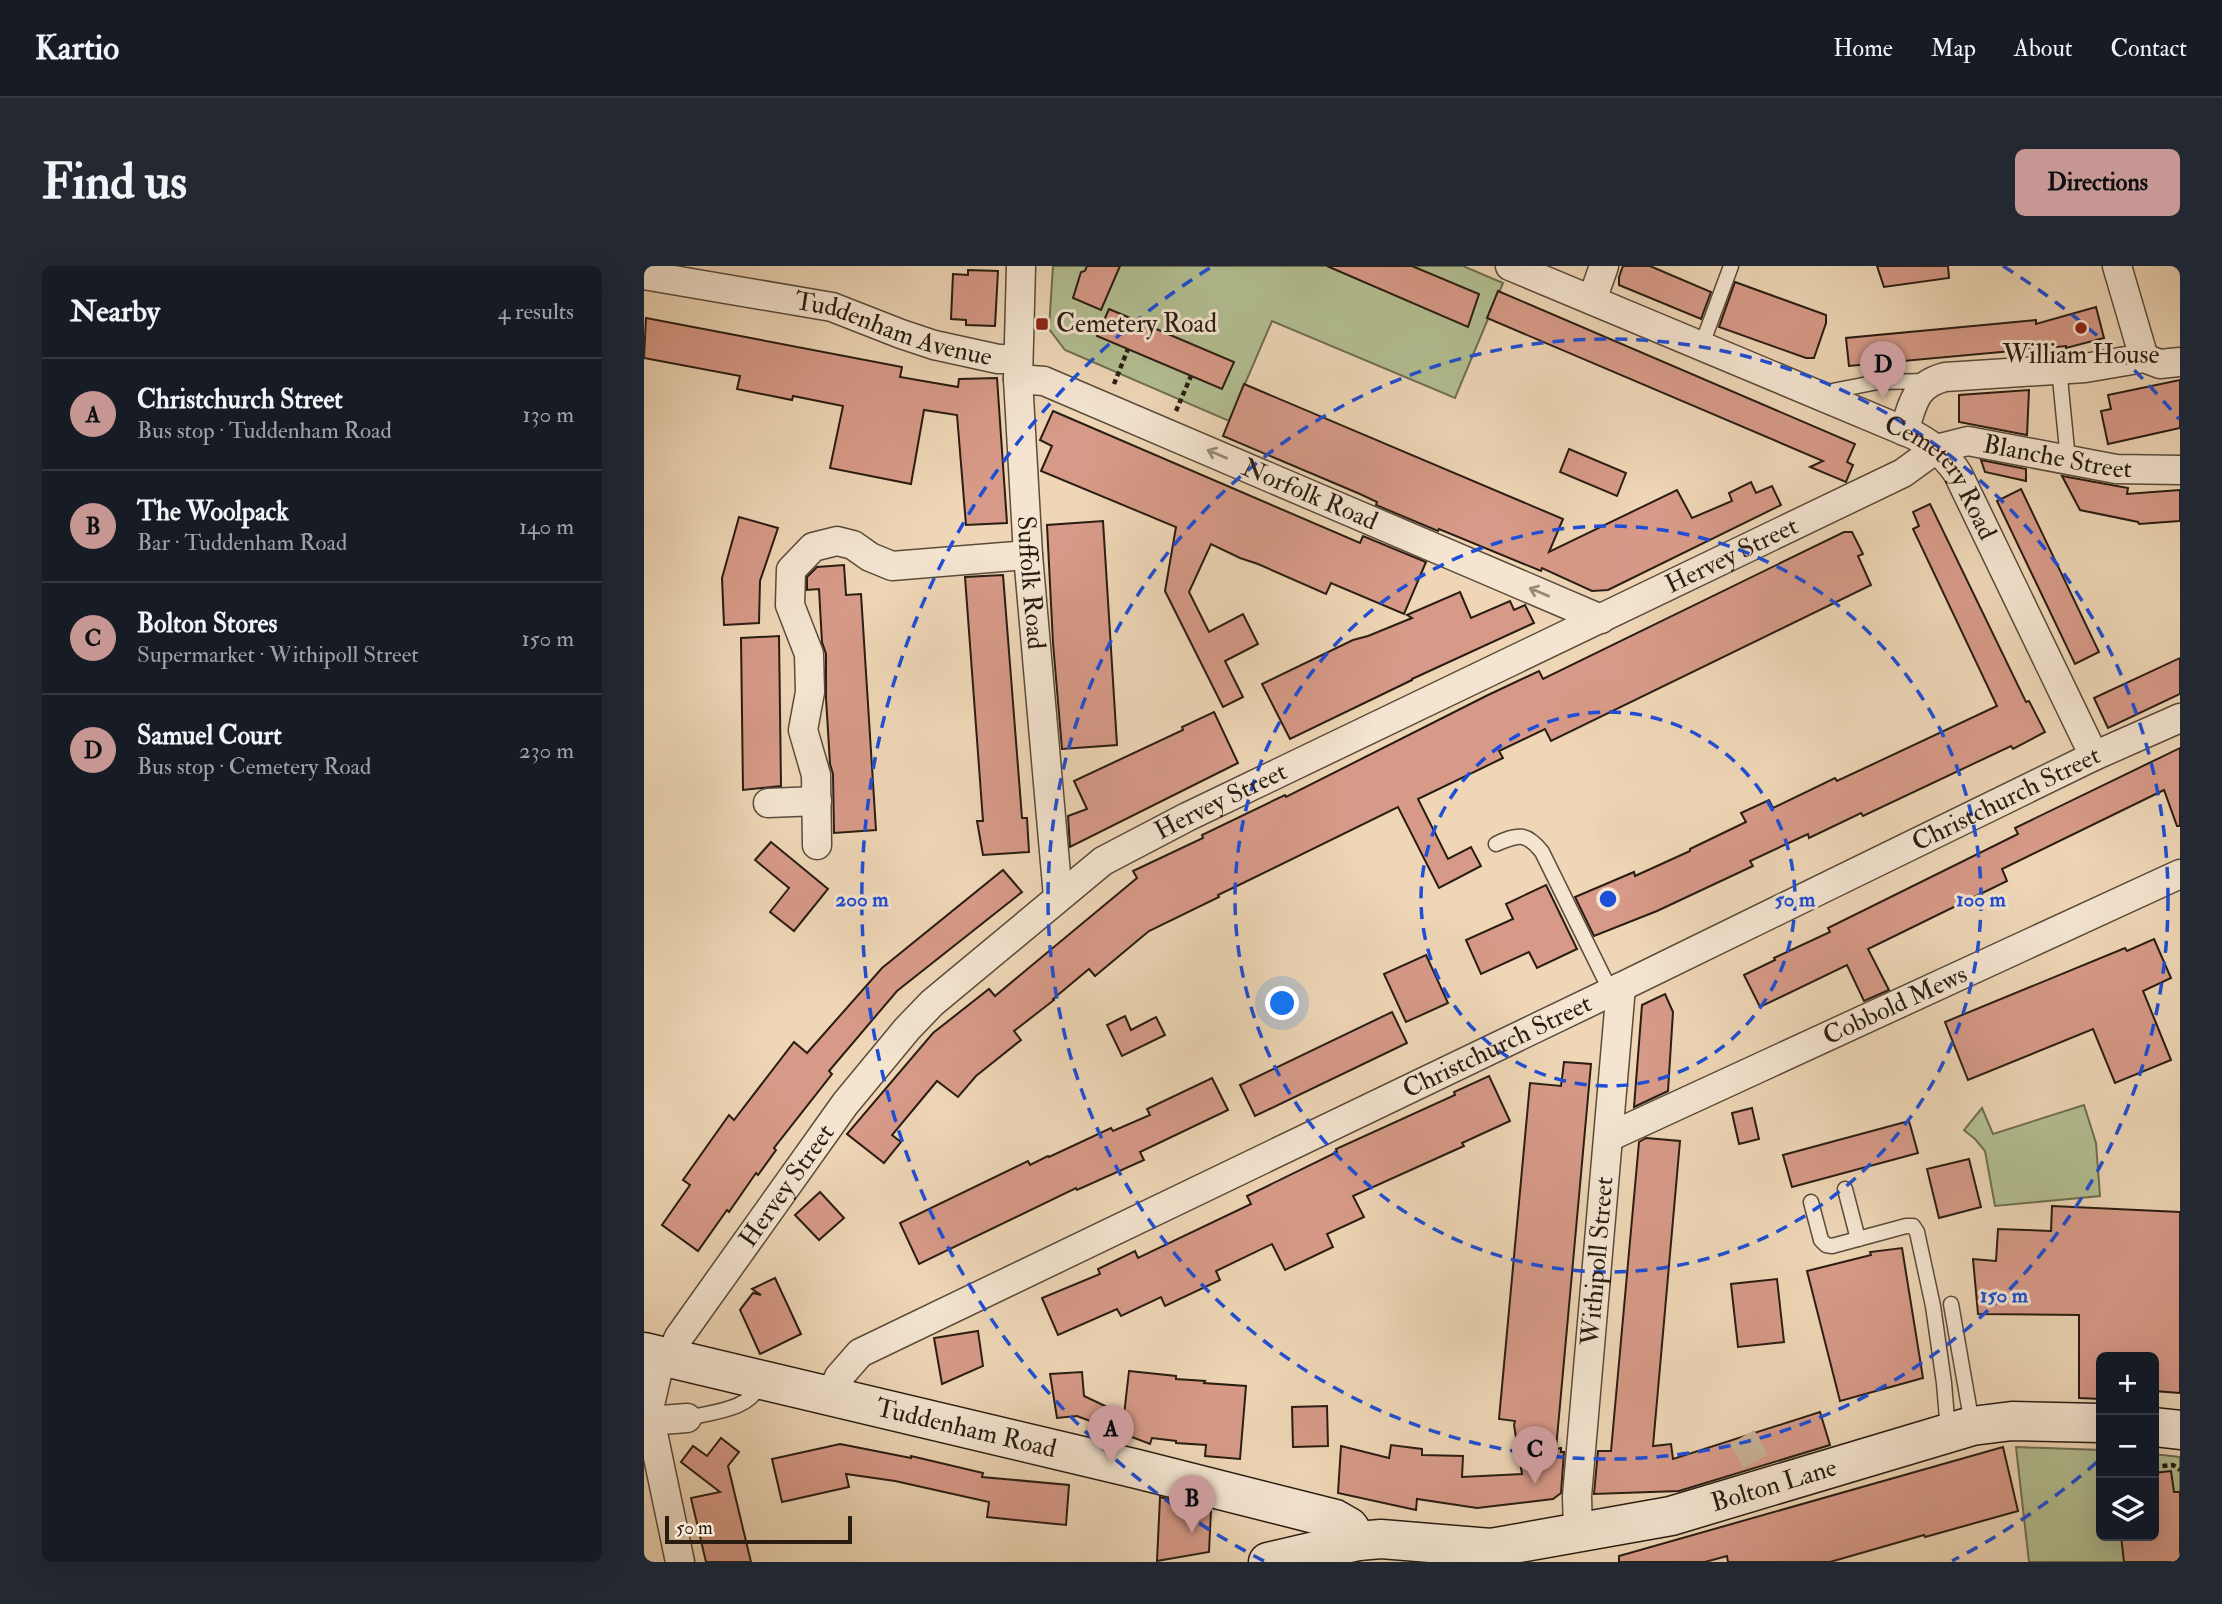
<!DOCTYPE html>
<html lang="en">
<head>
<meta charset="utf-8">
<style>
  :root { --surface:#171b24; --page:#242831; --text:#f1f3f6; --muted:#9ea1a6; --line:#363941; --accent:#c59692 }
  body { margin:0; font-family:"IM FELL Double Pica",serif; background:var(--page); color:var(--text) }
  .controls { position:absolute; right:21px; bottom:21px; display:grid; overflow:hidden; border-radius:10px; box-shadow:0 7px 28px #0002 }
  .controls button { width:63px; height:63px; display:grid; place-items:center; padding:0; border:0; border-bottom:2px solid var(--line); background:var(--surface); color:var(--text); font:35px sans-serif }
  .scale { position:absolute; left:21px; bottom:18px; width:187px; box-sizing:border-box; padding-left:7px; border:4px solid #291d12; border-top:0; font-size:19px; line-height:24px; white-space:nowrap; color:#291d12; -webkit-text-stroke:5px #f4e4d0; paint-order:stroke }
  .you { position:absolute; left:639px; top:738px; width:24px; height:24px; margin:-18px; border:5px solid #fff; border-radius:50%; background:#1a73e8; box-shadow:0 0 0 10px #1a73e833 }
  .badge { display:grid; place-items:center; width:46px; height:46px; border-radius:50%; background:var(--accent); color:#111; font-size:23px; font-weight:700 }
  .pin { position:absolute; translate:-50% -58px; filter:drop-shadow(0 2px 4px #0008) }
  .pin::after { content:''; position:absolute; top:37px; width:24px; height:21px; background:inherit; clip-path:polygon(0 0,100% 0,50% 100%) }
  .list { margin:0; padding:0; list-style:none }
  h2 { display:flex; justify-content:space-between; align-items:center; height:91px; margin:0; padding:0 28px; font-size:30px }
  h2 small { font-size:23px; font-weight:400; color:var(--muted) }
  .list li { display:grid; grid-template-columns:46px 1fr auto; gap:21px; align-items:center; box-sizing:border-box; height:112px; padding:0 28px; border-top:2px solid var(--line) }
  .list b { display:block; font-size:26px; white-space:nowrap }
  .list p { margin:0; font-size:23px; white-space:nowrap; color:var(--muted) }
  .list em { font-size:23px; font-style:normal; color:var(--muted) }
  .icon { flex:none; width:38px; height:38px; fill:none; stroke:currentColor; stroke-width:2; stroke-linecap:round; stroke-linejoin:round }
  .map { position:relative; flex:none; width:1536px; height:1296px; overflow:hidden; border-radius:10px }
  header { display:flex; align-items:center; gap:42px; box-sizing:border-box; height:98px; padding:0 35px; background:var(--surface); border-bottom:2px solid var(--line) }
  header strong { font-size:33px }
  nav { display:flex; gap:38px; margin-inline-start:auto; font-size:24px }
  .intro { display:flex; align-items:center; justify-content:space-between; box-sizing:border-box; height:168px; padding:0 42px }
  h1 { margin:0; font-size:49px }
  .button { padding:18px 32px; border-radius:10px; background:var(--accent); color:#111; font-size:24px; font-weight:700 }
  main { display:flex; gap:42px; padding:0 42px }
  aside { flex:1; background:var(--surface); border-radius:10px; box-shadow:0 7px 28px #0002 }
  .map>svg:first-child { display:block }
  .green { fill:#b3bf92; stroke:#6e6e52; stroke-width:2 }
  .building { fill:#d79a88; stroke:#291d12; stroke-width:2 }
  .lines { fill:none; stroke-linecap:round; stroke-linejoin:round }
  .street-tunnel { stroke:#c7b195; stroke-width:28; stroke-dasharray:28 14; stroke-linecap:butt }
  .lane-casing { stroke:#5a4b3b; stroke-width:17 }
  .street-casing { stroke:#5a4b3b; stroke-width:31 }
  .secondary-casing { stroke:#291d12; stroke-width:41 }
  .path { stroke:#291d12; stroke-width:4.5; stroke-dasharray:5 3.5; stroke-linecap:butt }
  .lane { stroke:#f4e4d0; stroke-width:14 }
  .street { stroke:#f4e4d0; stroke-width:28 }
  .secondary { stroke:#f4e4d0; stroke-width:38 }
  .oneway { stroke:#998a7a }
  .ring { fill:none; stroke:#1d4ed8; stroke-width:3.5; stroke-dasharray:12 9 }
  .poi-dot { fill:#8f2418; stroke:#f4e4d0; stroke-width:2.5 }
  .labels { text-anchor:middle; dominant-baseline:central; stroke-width:6; stroke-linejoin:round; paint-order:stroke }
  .poi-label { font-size:26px; fill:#291d12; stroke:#f4e4d0; text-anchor:start }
  .street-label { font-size:26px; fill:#291d12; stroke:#f4e4d0 }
  .centre { fill:#1d4ed8; stroke:#f4e4d0; stroke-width:3.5 }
  .ring-label { font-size:21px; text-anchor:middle; font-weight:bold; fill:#1d4ed8; stroke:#f4e4d0; stroke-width:6; stroke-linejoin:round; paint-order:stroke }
</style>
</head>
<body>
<header>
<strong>Kartio</strong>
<nav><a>Home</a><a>Map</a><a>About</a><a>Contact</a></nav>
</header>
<div class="intro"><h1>Find us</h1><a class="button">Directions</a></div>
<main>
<aside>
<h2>Nearby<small>4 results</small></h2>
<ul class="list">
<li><span class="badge">A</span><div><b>Christchurch Street</b><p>Bus stop · Tuddenham Road</p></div><em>130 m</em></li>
<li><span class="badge">B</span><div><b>The Woolpack</b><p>Bar · Tuddenham Road</p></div><em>140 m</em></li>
<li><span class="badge">C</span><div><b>Bolton Stores</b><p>Supermarket · Withipoll Street</p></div><em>150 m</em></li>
<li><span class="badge">D</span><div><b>Samuel Court</b><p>Bus stop · Cemetery Road</p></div><em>230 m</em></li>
</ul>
</aside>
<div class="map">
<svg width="1536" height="1296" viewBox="0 0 1536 1296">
  <rect width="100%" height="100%" fill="#eed6b6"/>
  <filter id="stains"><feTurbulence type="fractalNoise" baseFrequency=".00286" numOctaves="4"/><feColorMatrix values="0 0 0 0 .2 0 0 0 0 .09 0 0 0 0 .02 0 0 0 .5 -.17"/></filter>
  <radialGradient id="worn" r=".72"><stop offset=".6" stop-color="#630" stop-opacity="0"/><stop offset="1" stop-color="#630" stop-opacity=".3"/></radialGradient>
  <!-- green -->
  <g class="green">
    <polygon points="409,0 819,0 859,17 811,132 628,55 585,155 421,84 405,63"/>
    <polygon points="1440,839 1452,877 1456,930 1351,940 1341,885 1331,873 1320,864 1338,842 1349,868"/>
    <polygon points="1372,1181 1457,1184 1457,1270 1510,1270 1510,1188 1536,1191 1536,1296 1385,1296"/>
  </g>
  <!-- building -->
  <g class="building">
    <polygon points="443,0 476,0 457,44 429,32 437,6 441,5"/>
    <polygon points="683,0 768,0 835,28 824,61"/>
    <polygon points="979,0 1006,0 1067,26 1057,53 975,19 975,11"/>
    <polygon points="1233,0 1304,0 1305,12 1240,21"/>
    <polygon points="324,4 354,5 351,60 322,59 322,54 307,53 309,8 324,9"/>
    <polygon points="1091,16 1182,49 1182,57 1170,92 1162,92 1075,61"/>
    <polygon points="854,25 1211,178 1203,196 1209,199 1202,216 1166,201 1179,195 843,52"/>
    <polygon points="1452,41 1460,72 1422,82 1422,80 1205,100 1202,72 1392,54 1392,58"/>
    <polygon points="465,43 590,96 578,123 453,70"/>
    <polygon points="2,52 258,101 256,111 314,121 315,113 353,112 363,257 322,259 313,149 280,144 267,218 186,202 199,140 149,130 148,134 93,123 96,110 0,92"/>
    <polygon points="1536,114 1536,162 1464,178 1457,145 1467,143 1464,129"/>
    <polygon points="600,118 919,253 905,286 1033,224 1048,252 1088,235 1085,227 1107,216 1112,227 1128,220 1137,239 964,324 948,325 898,302 897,305 795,263 794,265 732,239 733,236 716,228 579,170"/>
    <polygon points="1385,124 1383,169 1315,156 1315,129"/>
    <polygon points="409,145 716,277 719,270 782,296 760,348 687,317 682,328 614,298 596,292 567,278 545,326 565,366 599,348 614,378 581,395 599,431 579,441 521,325 532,261 397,205 408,180 396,174"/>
    <polygon points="925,183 982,207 973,230 916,206"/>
    <polygon points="1337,194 1382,203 1382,215 1341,206"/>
    <polygon points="1418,210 1484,222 1483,228 1536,224 1536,255 1495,258 1494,256 1436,244"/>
    <polygon points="1377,223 1455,386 1431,398 1353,235"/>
    <polygon points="1286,238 1382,436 1385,435 1401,466 1369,483 1367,480 1219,550 1217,547 1165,572 1164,568 1106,595 1109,600 1013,645 950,670 931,631 990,606 991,610 1046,585 1046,583 1102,556 1097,547 1125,534 1129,542 1191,512 1193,515 1353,440 1269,263 1275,260 1269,246"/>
    <polygon points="95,251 134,262 116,315 115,357 80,359 78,312"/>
    <polygon points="459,255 473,479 418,483 409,377 403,259"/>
    <polygon points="1200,266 1208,266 1219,288 1214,290 1227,319 907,475 901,463 855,485 859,492 774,533 804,593 827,581 837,600 795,622 754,541 597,618 574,629 575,631 505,665 451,710 445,703 409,733 410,734 370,765 377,774 332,810 314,831 293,815 248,869 257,876 240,897 203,868 289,767 345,723 351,730 493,612 489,605 559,572 558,569 641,529 642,531 842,430 895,405 899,413"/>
    <polygon points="200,299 202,329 217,328 232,564 190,567 189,508 186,498 182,432 182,388 178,376 175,323 163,324 163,311 173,301"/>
    <polygon points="359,309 378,552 383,552 385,586 339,589 333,555 339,555 321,311"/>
    <polygon points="816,326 827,352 866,335 870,344 881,339 890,357 768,413 768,414 646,473 618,418 709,374 724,370 768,352 763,349"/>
    <polygon points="135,370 137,520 99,524 97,372"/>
    <polygon points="1536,392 1536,428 1464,462 1450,432"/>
    <polygon points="570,446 594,497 426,581 424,550 443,543 430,515 539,464 538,461"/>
    <polygon points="1536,482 1536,560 1533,560 1520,524 1358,603 1363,615 1224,683 1245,724 1220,735 1203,699 1116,741 1100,709 1131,694 1130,692 1186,666 1184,662 1374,568 1371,562"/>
    <polygon points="127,576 184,623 150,665 126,646 145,622 111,594"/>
    <polygon points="359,604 378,626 253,725 185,805 188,808 130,882 132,884 114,909 112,907 85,946 83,944 54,985 18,959 46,919 39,914 85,849 90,854 150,776 163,787 238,702"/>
    <polygon points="902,619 933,683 893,702 885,686 837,708 822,674 869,653 862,638"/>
    <polygon points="1510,673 1527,712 1499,725 1527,794 1471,817 1449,763 1324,814 1301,756 1481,682 1483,685"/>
    <polygon points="782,689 804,737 762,756 740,708"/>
    <polygon points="1021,728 1029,746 1024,825 990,841 998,739"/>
    <polygon points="748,746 763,777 611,850 596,819"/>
    <polygon points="481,750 487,764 512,751 521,769 478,790 463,759"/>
    <polygon points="920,796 947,798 912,1183 917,1182 917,1186 920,1186 917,1227 909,1233 833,1242 773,1233 772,1244 694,1227 697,1180 745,1192 747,1179 778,1183 778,1189 819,1190 818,1211 878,1208 870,1159 871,1155 855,1153 886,817 917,820"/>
    <polygon points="845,810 866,855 818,877 820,880 709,930 720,951 683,968 689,981 641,1004 628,978 572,1005 576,1014 521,1040 517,1031 477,1050 473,1043 414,1069 398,1032 456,1008 454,1003 491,985 494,992 607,938 603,930 693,886 692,883 811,829 810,826"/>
    <polygon points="568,812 584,844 496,886 500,894 433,924 432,922 275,998 256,957 384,895 386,899 404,890 405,891 467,862 469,865 506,849 503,843"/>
    <polygon points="1108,842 1115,873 1095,878 1088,847"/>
    <polygon points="1265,855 1274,887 1148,921 1139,889"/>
    <polygon points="1002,872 1036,875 1009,1180 1027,1178 1029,1193 1176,1146 1186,1179 1035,1225 950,1228 954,1185 967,1185 995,876"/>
    <polygon points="1325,893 1337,941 1295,952 1283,903"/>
    <polygon points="176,926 200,952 175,974 151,949"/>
    <polygon points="1408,940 1536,946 1536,1127 1510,1125 1510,1091 1457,1091 1457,1133 1435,1132 1435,1049 1334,1048 1329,993 1352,995 1354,963 1407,965"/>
    <polygon points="1258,982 1279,1112 1196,1135 1163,1005 1227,989 1226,986"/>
    <polygon points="131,1012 157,1068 116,1088 96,1044 109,1027 117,1029 108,1023"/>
    <polygon points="1133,1013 1140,1076 1094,1081 1087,1018"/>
    <polygon points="334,1065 339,1100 298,1118 290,1072"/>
    <polygon points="485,1105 532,1110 532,1113 561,1115 560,1117 602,1120 596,1193 561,1190 562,1179 532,1177 532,1175 508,1172 506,1178 433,1150 413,1152 406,1108 438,1106 440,1130 480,1149"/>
    <polygon points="683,1140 684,1180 649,1181 648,1141"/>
    <polygon points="77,1172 95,1186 84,1200 107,1296 62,1296 47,1232 76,1226 37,1196 49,1180 63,1190"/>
    <polygon points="196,1178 267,1192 267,1190 339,1207 338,1211 425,1219 422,1259 343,1251 345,1236 251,1215 202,1208 205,1221 138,1236 128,1193"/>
    <polygon points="1359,1181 1374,1245 1281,1271 1280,1269 1186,1296 1084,1296 1083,1290 1061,1296 975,1296 975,1290"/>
    <polygon points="1527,1205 1530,1226 1536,1226 1536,1296 1480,1296 1477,1270 1510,1270 1510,1207"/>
    <polygon points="516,1231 567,1244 565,1286 513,1295"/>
  </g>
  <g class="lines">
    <!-- street-tunnel -->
    <polyline class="street-tunnel" points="1098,1171 1115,1201"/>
    <!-- lane casing -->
    <g class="lane-casing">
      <g id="lane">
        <polyline points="1057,81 1087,0"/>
        <polyline points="1415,102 1424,194"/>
        <polyline points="1178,127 1234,116 1286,115"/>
        <path d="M852 578C874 568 882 566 898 586L967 726"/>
        <polyline points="1201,923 1214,973"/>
        <polyline points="1167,936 1177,974 1182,979 1188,980 1262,960 1269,960 1273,966 1289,1040 1300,1117 1304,1165"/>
        <polyline points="1307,1038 1328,1158"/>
        <path d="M43 1152C68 1146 109 1144 117 1115"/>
      </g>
    </g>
    <!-- street casing -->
    <g class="street-casing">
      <g id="street">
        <path id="s1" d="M377 0 374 113 384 289 414 631"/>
        <path id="s2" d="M866 0 1270 169C1288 179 1303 190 1314 208L1450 490"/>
        <polyline points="1473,0 1500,92"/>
        <path id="s3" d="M0 9 188 41 257 68 290 79 354 93H374"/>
        <polyline points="948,34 960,0"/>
        <path id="s4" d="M374 113 400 115 957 353"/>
        <path d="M1260 165C1269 138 1270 119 1301 111L1441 102 1500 92 1516 98 1536 96"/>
        <polyline points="124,537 173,535"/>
        <polyline points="173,579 172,509 159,464 166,426 165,388 146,339 147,304 169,281 193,275 209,279 226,291 248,300 384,289"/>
        <path id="s5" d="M965 871 1536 608"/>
        <path id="s6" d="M25 1093 35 1071 201 838 263 763 288 737 459 595 543 551 1259 207 1292 183 1324 175 1472 203 1536 204"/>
        <path id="s7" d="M186 1130 195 1111 216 1087 977 721 1450 490 1536 452"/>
        <polyline points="0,1150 5,1143 17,1091"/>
        <polyline points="17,1154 43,1152"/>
        <polyline points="0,1156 10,1172 36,1296"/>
        <path id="s8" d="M934 1267 933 1230 977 721"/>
      </g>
    </g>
    <!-- secondary casing -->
    <g class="secondary-casing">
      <g id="secondary">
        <path id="s9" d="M0 1086 493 1203 691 1253 705 1261 714 1275"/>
        <polyline points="1510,1161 1536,1164"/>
        <path id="s10" d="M624 1296 714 1275 737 1273 847 1282 1027 1250 1328 1160 1368 1155 1457 1157"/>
      </g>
    </g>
    <!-- path -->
    <g class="path">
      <polyline points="442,0 443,0"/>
      <polyline points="470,118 484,83"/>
      <polyline points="532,145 547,110"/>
      <polyline points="1510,1201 1529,1199 1536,1204"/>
    </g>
    <!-- lane -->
    <use href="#lane" class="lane"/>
    <!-- street -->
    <use href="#street" class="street"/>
    <!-- secondary -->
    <use href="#secondary" class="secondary"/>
  </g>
  <!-- one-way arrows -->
  <defs><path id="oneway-shaft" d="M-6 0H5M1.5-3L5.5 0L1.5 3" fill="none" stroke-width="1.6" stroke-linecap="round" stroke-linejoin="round" transform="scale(1.75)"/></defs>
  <g class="oneway">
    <use href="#oneway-shaft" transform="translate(573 188) rotate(-157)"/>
    <use href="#oneway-shaft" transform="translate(895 326) rotate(-157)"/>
  </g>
  <!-- distance rings -->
  <g class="ring">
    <circle cx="964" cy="633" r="187"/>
    <circle cx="964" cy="633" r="373"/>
    <circle cx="964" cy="633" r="560"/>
    <path d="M1453 1196A746 746 0 0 1 1308 1295M620 1295A746 746 0 0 1 569 0M1359 0A746 746 0 0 1 1535 153"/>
  </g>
  <!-- markers -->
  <g class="poi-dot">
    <rect x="391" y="51" width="14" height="14" rx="3.5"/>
    <circle cx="1437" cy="62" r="7"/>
  </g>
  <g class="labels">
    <!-- poi labels -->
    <g class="poi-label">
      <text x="412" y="58">Cemetery Road</text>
      <text x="1437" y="89" text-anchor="middle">William House</text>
    </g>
    <!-- street labels -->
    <g class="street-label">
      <text stroke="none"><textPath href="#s3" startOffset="256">Tuddenham Avenue</textPath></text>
      <text stroke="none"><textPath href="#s6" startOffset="1720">Blanche Street</textPath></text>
      <text stroke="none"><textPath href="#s2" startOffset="488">Cemetery Road</textPath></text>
      <text stroke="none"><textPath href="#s4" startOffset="315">Norfolk Road</textPath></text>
      <text stroke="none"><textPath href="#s6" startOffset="1365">Hervey Street</textPath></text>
      <text stroke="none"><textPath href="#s1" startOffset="317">Suffolk Road</textPath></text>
      <text stroke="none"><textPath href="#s7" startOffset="1326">Christchurch Street</textPath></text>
      <text stroke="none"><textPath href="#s6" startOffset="798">Hervey Street</textPath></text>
      <text stroke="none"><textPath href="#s5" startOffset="315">Cobbold Mews</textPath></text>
      <text stroke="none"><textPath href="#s7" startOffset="760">Christchurch Street</textPath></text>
      <text stroke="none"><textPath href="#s6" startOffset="210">Hervey Street</textPath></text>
      <text stroke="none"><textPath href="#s8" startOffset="273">Withipoll Street</textPath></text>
      <text stroke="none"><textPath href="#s9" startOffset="331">Tuddenham Road</textPath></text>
      <text stroke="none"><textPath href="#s10" startOffset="516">Bolton Lane</textPath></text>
    </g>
  </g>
  <circle cx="964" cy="633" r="10" class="centre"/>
  <g class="ring-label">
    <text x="1151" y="640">50 m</text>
    <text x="1337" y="640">100 m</text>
    <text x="218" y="640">200 m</text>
    <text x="1360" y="1036">150 m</text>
  </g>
  <rect width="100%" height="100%" filter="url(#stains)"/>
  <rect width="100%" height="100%" fill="url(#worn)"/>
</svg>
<div class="controls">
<button>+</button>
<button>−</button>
<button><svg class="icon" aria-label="layers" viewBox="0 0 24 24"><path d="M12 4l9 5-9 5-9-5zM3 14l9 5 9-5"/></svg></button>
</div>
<div class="scale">50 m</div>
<div class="you"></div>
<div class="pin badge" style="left:467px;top:1197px">A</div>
<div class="pin badge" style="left:548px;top:1267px">B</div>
<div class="pin badge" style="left:891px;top:1218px">C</div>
<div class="pin badge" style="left:1239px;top:133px">D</div>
</div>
</main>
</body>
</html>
